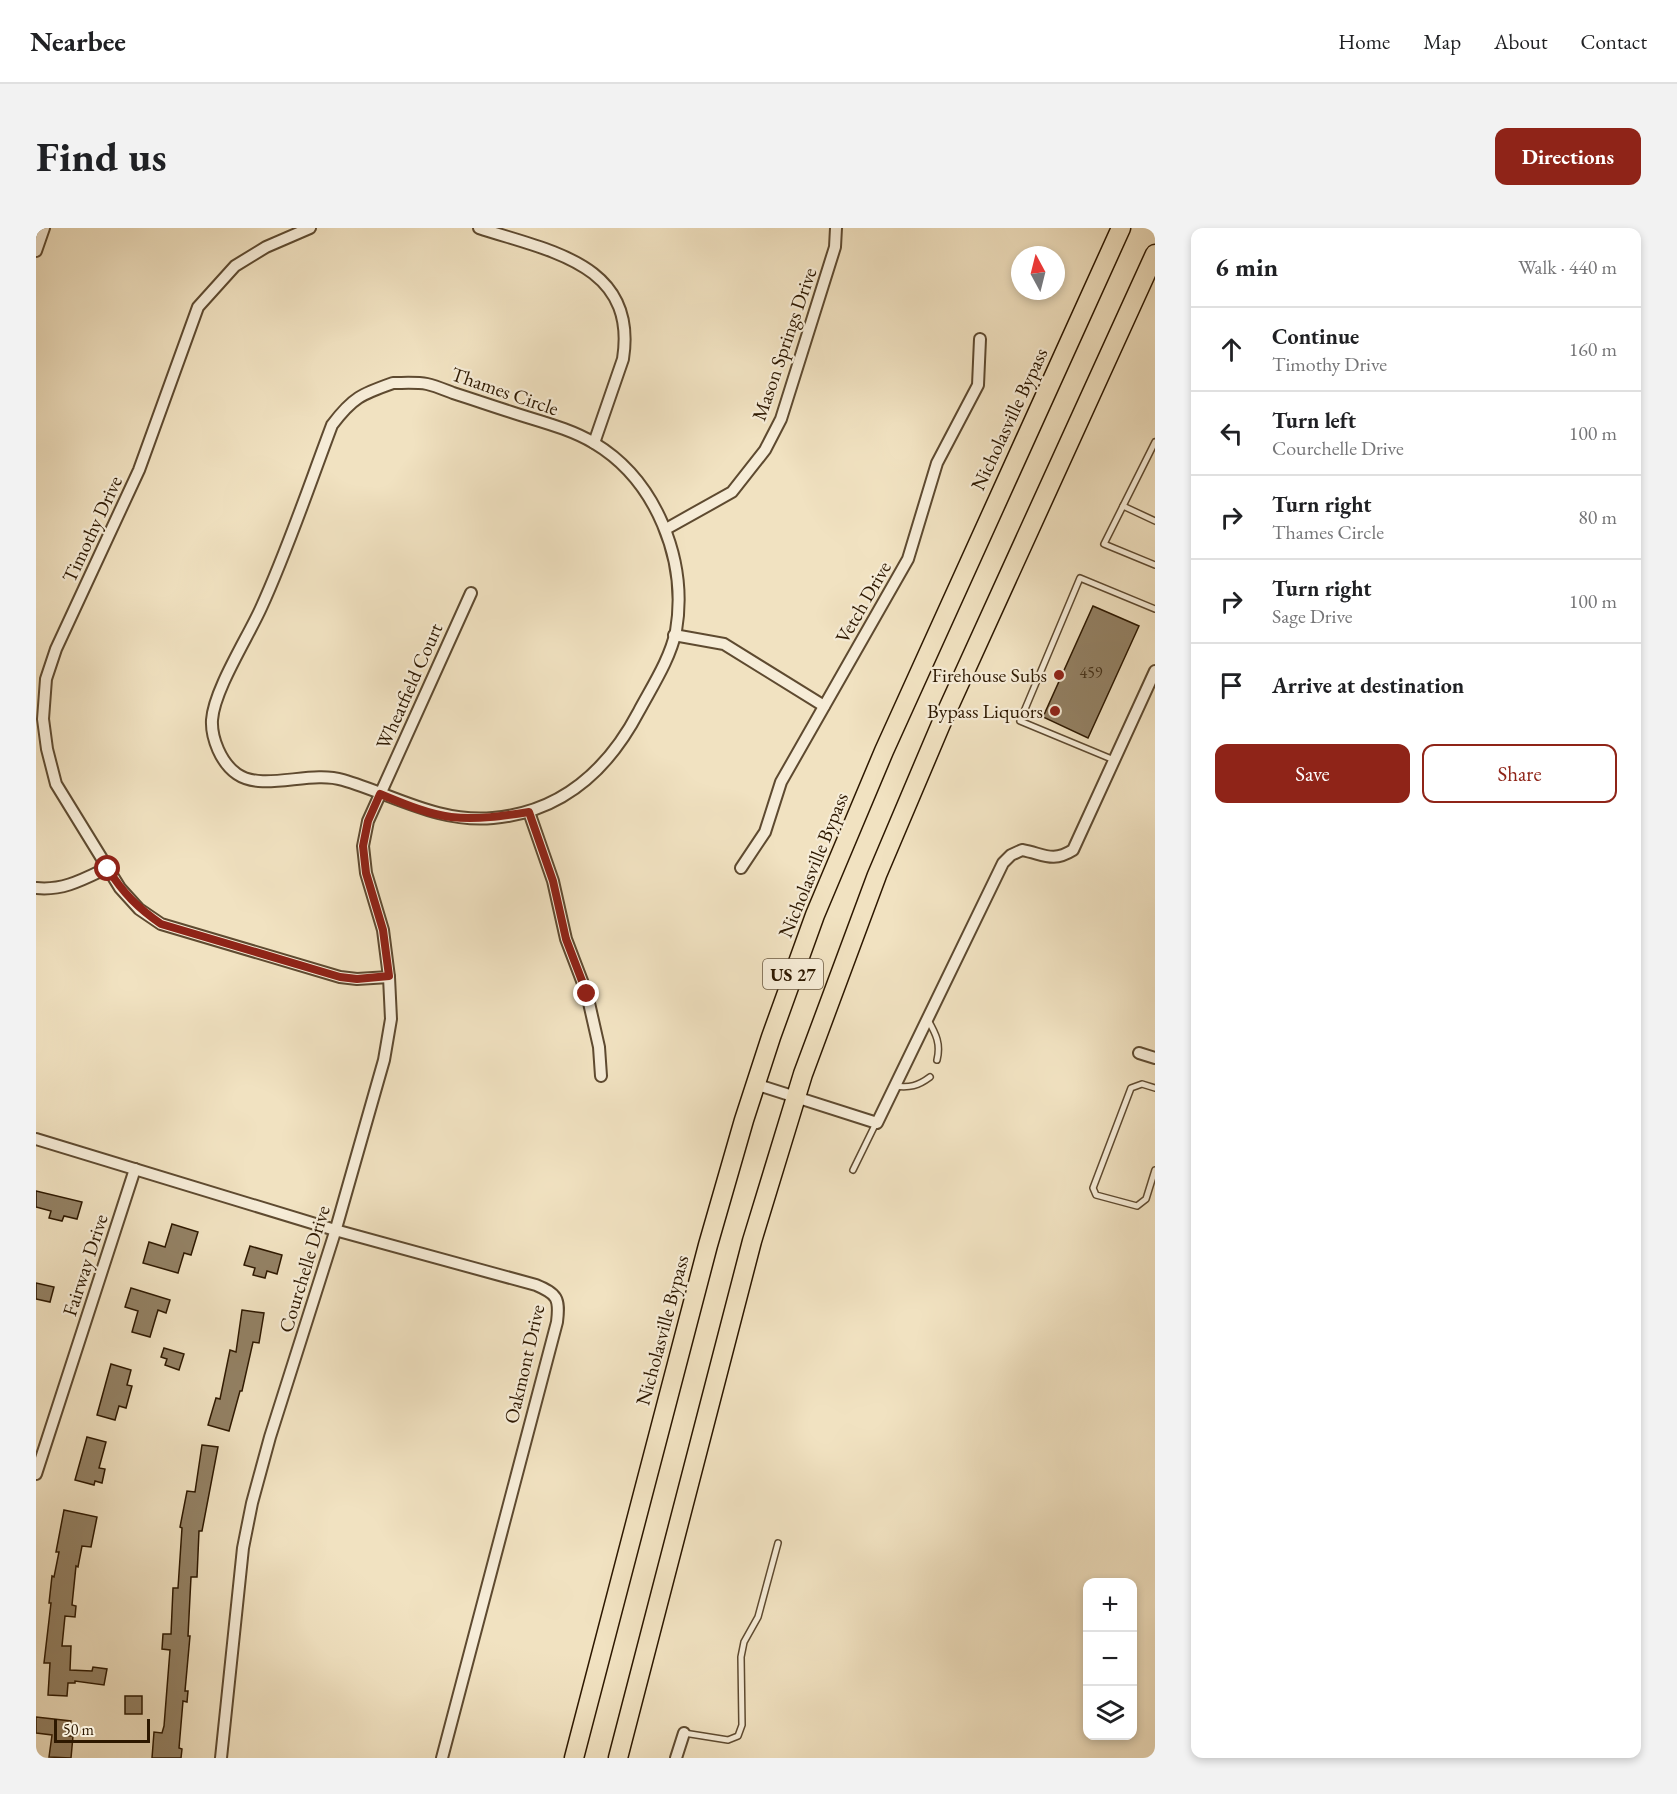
<!DOCTYPE html>
<html lang="en">
<head>
<meta charset="utf-8">
<style>
  :root { --surface:#fff; --page:#f2f2f2; --text:#202124; --muted:#757577; --line:#e0e0e0; --accent:#8f2418 }
  body { margin:0; font-family:"EB Garamond",serif; background:var(--page); color:var(--text) }
  .controls { position:absolute; right:18px; bottom:18px; display:grid; overflow:hidden; border-radius:12px; box-shadow:0 3px 9px #0003 }
  .controls button { width:54px; height:54px; display:grid; place-items:center; padding:0; border:0; border-bottom:2px solid var(--line); background:var(--surface); color:var(--text); font:30px sans-serif }
  .compass { position:absolute; left:975px; top:18px; width:54px; height:54px; border-radius:50%; background:var(--surface); box-shadow:0 3px 9px #0003; rotate:353deg }
  .scale { position:absolute; left:18px; bottom:15px; width:96px; box-sizing:border-box; padding-left:6px; border:3px solid #2d1800; border-top:0; font-size:16px; line-height:21px; white-space:nowrap; color:#2d1800; -webkit-text-stroke:4px #f6ecd7; paint-order:stroke }
  .stop { position:absolute; width:18px; height:18px; margin:-14px; border:4px solid #8f2418; border-radius:50%; background:#fff }
  .stop.end { background:#8f2418; border-color:#fff; box-shadow:0 2px 6px #0008 }
  .list { margin:0; padding:0; list-style:none }
  h2 { display:flex; justify-content:space-between; align-items:center; height:78px; margin:0; padding:0 24px; font-size:26px }
  h2 small { font-size:20px; font-weight:400; color:var(--muted) }
  .list li { display:grid; grid-template-columns:39px 1fr auto; gap:18px; align-items:center; box-sizing:border-box; height:84px; padding:0 24px; border-top:2px solid var(--line) }
  .list b { display:block; font-size:22px; white-space:nowrap }
  .list p { margin:0; font-size:20px; white-space:nowrap; color:var(--muted) }
  .list em { font-size:20px; font-style:normal; color:var(--muted) }
  .actions { display:flex; gap:12px; padding:18px 24px }
  .actions a { flex:1; padding:14px 0; border:2px solid var(--accent); border-radius:12px; text-align:center; font-size:21px; color:var(--accent) }
  .actions .main { background:var(--accent); color:#fff }
  .icon { flex:none; width:33px; height:33px; fill:none; stroke:currentColor; stroke-width:2; stroke-linecap:round; stroke-linejoin:round }
  .map { position:relative; flex:none; width:1119px; height:1530px; overflow:hidden; border-radius:12px }
  header { display:flex; align-items:center; gap:36px; box-sizing:border-box; height:84px; padding:0 30px; background:var(--surface); border-bottom:2px solid var(--line) }
  header strong { font-size:28px }
  nav { display:flex; gap:33px; margin-inline-start:auto; font-size:21px }
  .intro { display:flex; align-items:center; justify-content:space-between; box-sizing:border-box; height:144px; padding:0 36px }
  h1 { margin:0; font-size:42px }
  .button { padding:15px 27px; border-radius:12px; background:var(--accent); color:#fff; font-size:21px; font-weight:700 }
  main { display:flex; gap:36px; padding:0 36px }
  aside { flex:1; background:var(--surface); border-radius:12px; box-shadow:0 3px 9px #0003 }
  .map>svg:first-child { display:block }
  .building { fill:#938164; stroke:#2d1800; stroke-width:1.5 }
  .lines { fill:none; stroke-linecap:round; stroke-linejoin:round }
  .service-casing { stroke:#5e4a30; stroke-width:8 }
  .minor-casing { stroke:#5e4a30; stroke-width:14 }
  .trunk-casing { stroke:#2d1800; stroke-width:21 }
  .service { stroke:#f6ecd7; stroke-width:5 }
  .minor { stroke:#f6ecd7; stroke-width:10 }
  .trunk { stroke:#f1e2c1; stroke-width:18 }
  .route { stroke:#8f2418; stroke-width:8 }
  .poi-dot { fill:#8f2418; stroke:#f6ecd7; stroke-width:2 }
  .labels { text-anchor:middle; dominant-baseline:central; stroke-width:4.5; stroke-linejoin:round; paint-order:stroke }
  .number-label { font-size:16px; fill:#463219 }
  .shield { fill:#f6ecd7; stroke:#695840; stroke-width:1.5 }
  .shield-label { font-size:18px; font-weight:bold; fill:#2d1800 }
  .street-label { font-size:20px; fill:#2d1800; stroke:#f6ecd7 }
  .poi-label { font-size:20px; fill:#2d1800; stroke:#f6ecd7; text-anchor:end }
</style>
</head>
<body>
<header>
<strong>Nearbee</strong>
<nav><a>Home</a><a>Map</a><a>About</a><a>Contact</a></nav>
</header>
<div class="intro"><h1>Find us</h1><a class="button">Directions</a></div>
<main>
<div class="map">
<svg width="1119" height="1530" viewBox="0 0 1119 1530">
  <rect width="100%" height="100%" fill="#f1e2c1"/>
  <filter id="stains"><feTurbulence type="fractalNoise" baseFrequency=".00333" numOctaves="4"/><feColorMatrix values="0 0 0 0 .2 0 0 0 0 .09 0 0 0 0 .02 0 0 0 .5 -.17"/></filter>
  <radialGradient id="worn" r=".72"><stop offset=".6" stop-color="#630" stop-opacity="0"/><stop offset="1" stop-color="#630" stop-opacity=".3"/></radialGradient>
  <!-- building -->
  <g class="building">
    <polygon points="1057,378 1103,398 1052,510 1007,489"/>
    <polygon points="0,963 46,974 41,991 28,988 26,993 13,990 15,983 0,979"/>
    <polygon points="136,996 162,1004 155,1027 148,1025 142,1045 107,1035 113,1014 129,1019"/>
    <polygon points="214,1018 246,1027 241,1046 231,1043 229,1050 217,1047 219,1040 208,1037"/>
    <polygon points="0,1055 18,1059 14,1074 0,1071"/>
    <polygon points="95,1060 134,1072 130,1085 122,1082 114,1109 96,1104 102,1083 89,1079"/>
    <polygon points="206,1082 228,1085 223,1115 217,1114 206,1163 204,1163 193,1203 172,1197 180,1170 184,1171 194,1122 200,1124"/>
    <polygon points="128,1120 148,1126 143,1142 129,1137 131,1131 125,1129"/>
    <polygon points="75,1136 95,1142 91,1157 96,1158 90,1180 83,1178 79,1192 61,1187"/>
    <polygon points="51,1209 70,1214 63,1240 69,1241 66,1255 59,1253 58,1257 39,1252"/>
    <polygon points="166,1217 182,1219 166,1303 163,1303 161,1349 155,1349 152,1408 154,1408 149,1463 152,1463 151,1474 147,1473 143,1520 146,1521 145,1530 116,1530 118,1504 126,1505 128,1498 134,1422 126,1421 127,1406 135,1406 137,1360 142,1360 146,1300 144,1299 151,1263 159,1264"/>
    <polygon points="28,1282 61,1289 55,1319 46,1318 42,1339 40,1338 36,1377 40,1378 39,1389 29,1388 26,1418 35,1418 34,1442 56,1443 57,1439 71,1441 68,1457 39,1453 39,1455 32,1455 31,1468 12,1467 14,1435 8,1435 15,1375 13,1375 16,1348 18,1349 23,1324 20,1324"/>
    <rect x="89" y="1468" width="17" height="18"/>
    <polygon points="0,1489 35,1493 33,1508 37,1508 35,1530 13,1529 16,1507 0,1505"/>
  </g>
  <g class="lines">
    <!-- service casing -->
    <g class="service-casing">
      <g id="service">
        <polyline points="1119,214 1068,316 1119,337"/>
        <polyline points="1087,278 1119,293"/>
        <polyline points="1078,532 984,493 1044,350 1119,381"/>
        <path d="M892 792C900 806 905 816 901 832"/>
        <path d="M858 858C874 860 882 858 894 849"/>
        <polyline points="1119,860 1106,856 1095,860 1057,960 1060,967 1101,978 1110,971 1119,942"/>
        <polyline points="817,942 840,895"/>
        <polyline points="648,1505 692,1512 702,1508 706,1497 705,1429 708,1414 722,1389 742,1315"/>
      </g>
    </g>
    <!-- minor casing -->
    <g class="minor-casing">
      <g id="minor">
        <polyline points="274,0 230,19 199,38 162,79 103,242 20,421 10,451 7,491 11,521 20,556 84,660 103,681 125,696 304,749 321,751 353,749"/>
        <path d="M443 0C512 23 602 35 587 131L558 215"/>
        <polyline points="0,23 8,0"/>
        <path d="M357 155C368 155 381 154 391 156 400 158 409 162 417 165 436 171 456 178 475 184 502 193 533 200 558 215 620 252 652 332 640 403 634 431 617 457 603 483 572 542 526 584 457 590 402 595 358 567 307 552 274 542 227 564 201 546 185 535 175 510 176 492 178 462 212 409 225 380 252 321 273 258 296 197 317 169 326 166 357 155Z"/>
        <polyline points="630,301 696,264 729,222 745,191 799,19 800,0"/>
        <polyline points="638,407 688,416 788,478"/>
        <polyline points="493,584 517,653 530,711 551,766 563,819 565,848"/>
        <polyline points="705,640 729,604 745,554 872,331 901,235 942,157 944,111"/>
        <path d="M0 660C27 663 48 651 71 640"/>
        <polyline points="1103,825 1119,830"/>
        <path d="M719 856 841 895 967 635 975 627 986 622C1008 626 1016 635 1037 622L1119 443"/>
        <path d="M0 911 299 1002 500 1057C521 1066 524 1070 521 1094L406 1530"/>
        <polyline points="0,1246 99,941"/>
        <polyline points="185,1530 207,1320 216,1275 234,1209 299,1004 348,832 355,791 353,749 347,702 330,645 327,618 332,593 435,365"/>
        <polyline points="640,1530 648,1505"/>
      </g>
    </g>
    <!-- trunk casing -->
    <g class="trunk-casing">
      <g id="trunk">
        <polyline points="538,1530 672,1017 708,892 735,809 779,687 848,523 1085,0"/>
        <polyline points="582,1530 716,1013 767,846 841,647 905,496 1119,26"/>
      </g>
    </g>
    <!-- service -->
    <use href="#service" class="service"/>
    <!-- minor -->
    <use href="#minor" class="minor"/>
    <!-- trunk -->
    <use href="#trunk" class="trunk"/>
  </g>
  <g class="lines">
    <!-- route -->
    <path class="route" d="M72 641C87 665 102 680 125 696L304 749 321 751 353 748 347 702 330 645 327 618 332 593 344 566C366 575 391 586 415 589 441 592 467 588 493 584L517 653 530 711 551 766"/>
  </g>
  <!-- markers -->
  <g class="poi-dot">
    <circle cx="1023" cy="447" r="6"/>
    <circle cx="1019" cy="483" r="6"/>
  </g>
  <g class="labels">
    <!-- number labels -->
    <g class="number-label">
      <text x="1055" y="444">459</text>
    </g>
    <!-- shield labels -->
    <rect class="shield" x="727" y="731" width="60" height="30" rx="4.5"/>
    <g class="shield-label">
      <text x="757" y="746">US 27</text>
    </g>
    <!-- street labels -->
    <g class="street-label">
      <text transform="translate(748 116) rotate(-71)">Mason Springs Drive</text>
      <text transform="translate(469 163) rotate(19)">Thames Circle</text>
      <text transform="translate(973 191) rotate(-65)">Nicholasville Bypass</text>
      <text transform="translate(56 301) rotate(-65)">Timothy Drive</text>
      <text transform="translate(827 374) rotate(-60)">Vetch Drive</text>
      <text transform="translate(373 458) rotate(-66)">Wheatfield Court</text>
      <text transform="translate(777 637) rotate(-68)">Nicholasville Bypass</text>
      <text transform="translate(49 1037) rotate(-72)">Fairway Drive</text>
      <text transform="translate(268 1041) rotate(-73)">Courchelle Drive</text>
      <text transform="translate(626 1102) rotate(-75)">Nicholasville Bypass</text>
      <text transform="translate(488 1136) rotate(-77)">Oakmont Drive</text>
    </g>
    <!-- poi labels -->
    <g class="poi-label">
      <text x="1011" y="447">Firehouse Subs</text>
      <text x="1007" y="483">Bypass Liquors</text>
    </g>
  </g>
  <rect width="100%" height="100%" filter="url(#stains)"/>
  <rect width="100%" height="100%" fill="url(#worn)"/>
</svg>
<div class="controls">
<button>+</button>
<button>−</button>
<button><svg class="icon" aria-label="layers" viewBox="0 0 24 24"><path d="M12 4l9 5-9 5-9-5zM3 14l9 5 9-5"/></svg></button>
</div>
<svg class="compass" viewBox="-18 -18 36 36"><path d="M0-13l5 13h-10z" fill="#e53935"/><path d="M0 13l5-13h-10z" fill="#757577"/></svg>
<div class="scale">50 m</div>
<div class="stop" style="left:72px;top:641px"></div>
<div class="stop end" style="left:551px;top:766px"></div>
</div>
<aside>
<h2>6 min<small>Walk · 440 m</small></h2>
<ul class="list">
<li><svg class="icon" aria-label="ahead" viewBox="0 0 24 24"><path d="M12 20V5M6 11l6-6 6 6"/></svg><div><b>Continue</b><p>Timothy Drive</p></div><em>160 m</em></li>
<li><svg class="icon" aria-label="left" viewBox="0 0 24 24"><path d="M17 20v-9H6M10 6l-5 5 5 5"/></svg><div><b>Turn left</b><p>Courchelle Drive</p></div><em>100 m</em></li>
<li><svg class="icon" aria-label="right" viewBox="0 0 24 24"><path d="M7 20v-9h11M14 6l5 5-5 5"/></svg><div><b>Turn right</b><p>Thames Circle</p></div><em>80 m</em></li>
<li><svg class="icon" aria-label="right" viewBox="0 0 24 24"><path d="M7 20v-9h11M14 6l5 5-5 5"/></svg><div><b>Turn right</b><p>Sage Drive</p></div><em>100 m</em></li>
<li><svg class="icon" aria-label="arrive" viewBox="0 0 24 24"><path d="M6 21V4h12l-3 4 3 4H6"/></svg><div><b>Arrive at destination</b></div></li>
</ul>
<div class="actions"><a class="main">Save</a><a>Share</a></div>
</aside>
</main>
</body>
</html>
